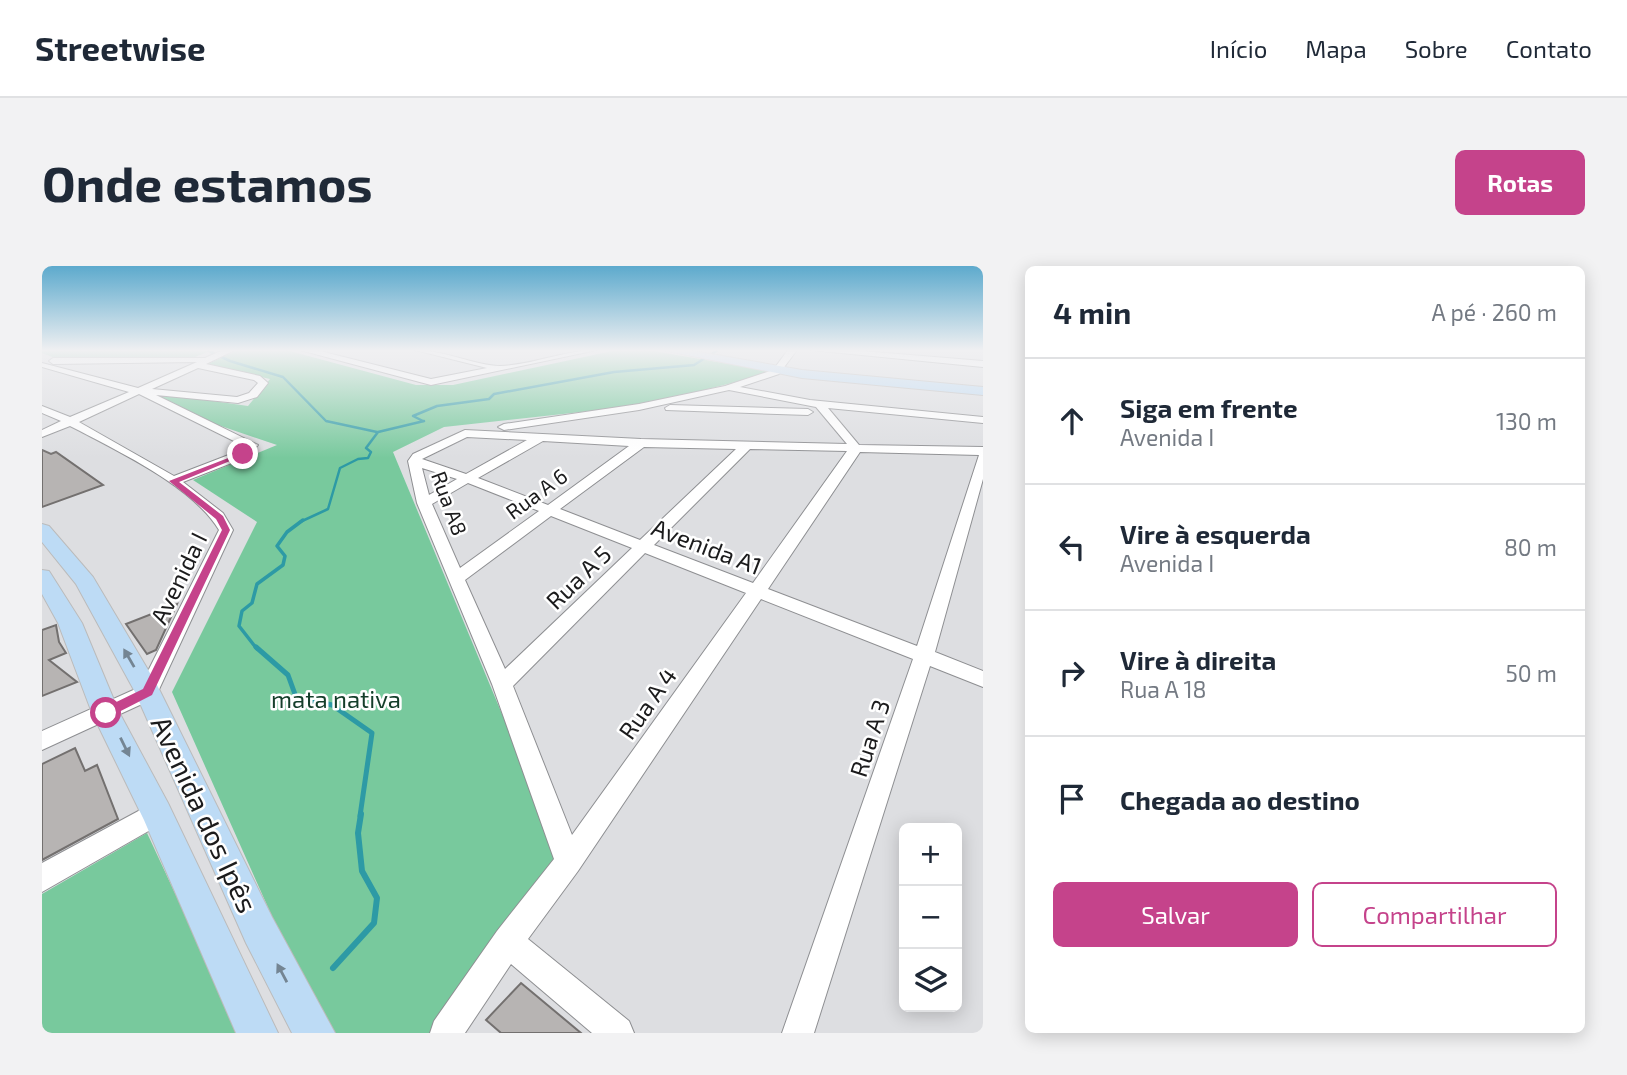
<!DOCTYPE html>
<html lang="pt">
<head>
<meta charset="utf-8">
<style>
  :root { --surface:#fff; --page:#f2f2f3; --text:#1f2937; --muted:#747a83; --line:#e0e1e3; --accent:#c5438b }
  body { margin:0; font-family:"Exo 2",sans-serif; background:var(--page); color:var(--text) }
  .controls { position:absolute; right:21px; bottom:21px; display:grid; overflow:hidden; border-radius:10px; box-shadow:0 4px 18px #0003 }
  .controls button { width:63px; height:63px; display:grid; place-items:center; padding:0; border:0; border-bottom:2px solid var(--line); background:var(--surface); color:var(--text); font:35px sans-serif }
  .stop { position:absolute; width:21px; height:21px; margin:-16px; border:5px solid #c5438b; border-radius:50%; background:#fff }
  .stop.end { background:#c5438b; border-color:#fff; box-shadow:0 2px 7px #0008 }
  .list { margin:0; padding:0; list-style:none }
  h2 { display:flex; justify-content:space-between; align-items:center; height:91px; margin:0; padding:0 28px; font-size:30px }
  h2 small { font-size:23px; font-weight:400; color:var(--muted) }
  .list li { display:grid; grid-template-columns:46px 1fr auto; gap:21px; align-items:center; box-sizing:border-box; height:126px; padding:0 28px; border-top:2px solid var(--line) }
  .list b { display:block; font-size:26px; white-space:nowrap }
  .list p { margin:0; font-size:23px; white-space:nowrap; color:var(--muted) }
  .list em { font-size:23px; font-style:normal; color:var(--muted) }
  .actions { display:flex; gap:14px; padding:21px 28px }
  .actions a { flex:1; padding:16px 0; border:2px solid var(--accent); border-radius:10px; text-align:center; font-size:24px; color:var(--accent) }
  .actions .main { background:var(--accent); color:#fff }
  .icon { flex:none; width:38px; height:38px; fill:none; stroke:currentColor; stroke-width:2; stroke-linecap:round; stroke-linejoin:round }
  .map { position:relative; flex:none; width:941px; height:767px; overflow:hidden; border-radius:10px }
  header { display:flex; align-items:center; gap:42px; box-sizing:border-box; height:98px; padding:0 35px; background:var(--surface); border-bottom:2px solid var(--line) }
  header strong { font-size:33px }
  nav { display:flex; gap:38px; margin-inline-start:auto; font-size:24px }
  .intro { display:flex; align-items:center; justify-content:space-between; box-sizing:border-box; height:168px; padding:0 42px }
  h1 { margin:0; font-size:49px }
  .button { padding:18px 32px; border-radius:10px; background:var(--accent); color:#fff; font-size:24px; font-weight:700 }
  main { display:flex; gap:42px; padding:0 42px }
  aside { flex:1; background:var(--surface); border-radius:10px; box-shadow:0 4px 18px #0003 }
  .map>svg:first-child { display:block }
  .green { fill:#78c99d }
  .lines { fill:none; stroke-linecap:round; stroke-linejoin:round }
  .stream-far3 { stroke:#2d9aa5; stroke-width:2.5 }
  .stream-far2 { stroke:#2d9aa5; stroke-width:3.5 }
  .stream-far1 { stroke:#2d9aa5; stroke-width:5 }
  .stream { stroke:#2d9aa5; stroke-width:6 }
  .building { fill:#b7b4b3; stroke:#73706f; stroke-width:2 }
  .minor-casing { stroke:#8e8f92; stroke-width:2 }
  .major-casing { stroke:#bbb; stroke-width:2 }
  .minor { fill:#fff; fill-rule:evenodd }
  .major { fill:#bddbf5; fill-rule:evenodd }
  .oneway { fill:#748593 }
  .route { fill:#c5438b }
  .labels { text-anchor:middle; dominant-baseline:central; stroke-width:5; stroke-linejoin:round; paint-order:stroke }
  .far-street-label { font-size:21px; fill:#1b1b1c; stroke:#fff }
  .street-label { font-size:24px; fill:#1b1b1c; stroke:#fff }
  .park-label { font-size:24px; fill:#143e2a; stroke:#fff }
  .near-street-label { font-size:28px; fill:#1b1b1c; stroke:#fff }
</style>
</head>
<body>
<header>
<strong>Streetwise</strong>
<nav><a>Início</a><a>Mapa</a><a>Sobre</a><a>Contato</a></nav>
</header>
<div class="intro"><h1>Onde estamos</h1><a class="button">Rotas</a></div>
<main>
<div class="map">
<svg width="941" height="767" viewBox="0 0 941 767">
  <rect width="100%" height="100%" fill="#dddee1"/>
  <!-- green -->
  <g class="green">
    <polygon points="0,84 170,84 153,91 16,93 0,87"/>
    <polygon points="196,84 244,84 374,119 411,119 575,84 606,84 733,106 603,139 402,161 351,186 522,597 396,767 282,767 130,426 215,256 151,214 235,179 176,159 108,126 206,140 228,113 166,98"/>
    <polygon points="105,567 198,767 0,767 0,628"/>
  </g>
  <g class="lines">
    <!-- stream-far3 -->
    <g class="stream-far3">
      <polyline points="165,84 188,95 241,111 284,155 335,166"/>
      <polyline points="381,155 371,150 395,140 447,133 452,128 572,106 652,99 676,84"/>
      <polyline points="258,256 286,243 298,202 316,193 326,192 329,186 324,182 336,166 382,155"/>
    </g>
    <!-- stream-far2 -->
    <polyline class="stream-far2" points="215,383 197,360 200,345 210,337 215,318 241,299 243,290 235,280 245,266 261,254"/>
    <!-- stream-far1 -->
    <polyline class="stream-far1" points="214,381 246,409 254,431 290,439 330,467 318,550"/>
    <!-- stream -->
    <polyline class="stream" points="291,702 332,657 335,632 320,605 316,567 319,548"/>
  </g>
  <!-- building -->
  <g class="building">
    <polygon points="0,184 9,188 14,186 61,219 0,241"/>
    <polygon points="135,338 114,384 105,388 84,358"/>
    <polygon points="14,359 17,376 24,387 7,394 35,416 0,430 0,364"/>
    <polygon points="33,482 43,505 55,499 76,553 0,594 0,498"/>
    <polygon points="479,717 539,767 459,767 444,754"/>
  </g>
  <g class="lines">
    <!-- minor casing -->
    <g class="minor-casing">
      <g id="minor">
        <path d="M181 84H193L164 98 218 110 226 117 215 131 196 137 114 129 216 179 205 191 141 216 181 247 191 264 113 432 0 484V465L98 421 177 264C151 221 81 188 38 165L28 160 0 171V164L19 155 0 147V140L28 151 87 126 0 101V97L96 122 155 96 11 98 7 95 11 92H163ZM156 102 212 114 216 117 207 127 195 131 110 123ZM97 128 202 180 197 185 132 210 37 156Z"/>
        <path d="M258 84H274L389 113 445 102 373 84C402 84 435 100 458 100 491 99 522 84 555 84L389 119Z"/>
        <path d="M746 84H755L737 108 698 121 768 134 941 151V157L786 142 817 179 941 181V213L893 386 941 405V421L888 400 772 767H740L871 393 719 333 536 605 486 673 587 755 592 767H550L469 698 423 767H388L392 755 455 665 512 593 450 418 375 237 366 195 371 188 423 164 599 173 805 178 774 141 687 124 597 144 462 164 456 161 462 158 597 138 683 120 731 104ZM425 171 485 174 424 208 380 193ZM501 175 587 180 506 239 436 212ZM602 181 694 183 598 274 518 243ZM708 183 805 185 711 317 612 279ZM818 186 937 189 875 380 726 323ZM380 202 415 213 387 229ZM426 217 497 245 418 302 390 238ZM509 250 590 282 463 403 423 314ZM603 287 704 327 530 569 471 420Z"/>
        <polygon points="769,84 808,84 941,95 941,101"/>
        <polygon points="628,139 766,143 771,146 766,149 624,144 623,142"/>
        <polygon points="115,535 124,539 128,547 124,555 0,626 0,597"/>
      </g>
    </g>
    <!-- major casing -->
    <g class="major-casing">
      <g id="major">
        <polygon points="620,84 646,84 760,104 941,121 941,129 760,112"/>
        <polygon points="0,258 7,260 51,311 115,419 230,651 293,767 250,767 204,677 93,426 34,318 0,276"/>
        <polygon points="0,304 7,305 40,357 77,446 126,537 236,767 194,767 102,554 50,447 16,357 0,328"/>
      </g>
    </g>
    <!-- minor -->
    <use href="#minor" class="minor"/>
    <!-- major -->
    <use href="#major" class="major"/>
  </g>
  <!-- one-way arrows -->
  <defs><path id="oneway-solid" d="M-6-.8H1V-3.2L6.5 0L1 3.2V.8H-6Z" transform="scale(1.75)"/></defs>
  <g class="oneway">
    <use href="#oneway-solid" transform="translate(87 392) rotate(-120)"/>
    <use href="#oneway-solid" transform="translate(83 481) rotate(64)"/>
    <use href="#oneway-solid" transform="translate(240 707) rotate(-118)"/>
  </g>
  <!-- sky -->
  <linearGradient id="sky" x2="0" y2="1"><stop stop-color="#5daacd"/><stop offset="0.44" stop-color="#f0f0f2"/><stop offset="1" stop-color="#f0f0f2" stop-opacity="0"/></linearGradient>
  <rect width="941" height="192" fill="url(#sky)"/>
  <!-- route -->
  <polygon class="route" points="199,187 205,188 137,216 181,250 188,264 110,429 69,450 60,450 60,443 101,423 180,264 174,253 127,215"/>
  <g class="labels">
    <!-- far-street labels -->
    <g class="far-street-label">
      <text transform="translate(494 227) rotate(-36)">Rua A 6</text>
      <text transform="translate(408 237) rotate(70)">Rua A8</text>
    </g>
    <!-- street labels -->
    <g class="street-label">
      <text transform="translate(665 280) rotate(21)">Avenida A1</text>
      <text transform="translate(536 311) rotate(-44)">Rua A 5</text>
      <text transform="translate(136 312) rotate(-64)">Avenida I</text>
      <text transform="translate(605 437) rotate(-55)">Rua A 4</text>
      <text transform="translate(827 472) rotate(-72)">Rua A 3</text>
    </g>
    <!-- park labels -->
    <g class="park-label">
      <text x="294" y="432">mata nativa</text>
    </g>
    <!-- near-street labels -->
    <g class="near-street-label">
      <text transform="translate(163 548) rotate(65)">Avenida dos Ipês</text>
    </g>
  </g>
</svg>
<div class="controls">
<button>+</button>
<button>−</button>
<button><svg class="icon" aria-label="layers" viewBox="0 0 24 24"><path d="M12 4l9 5-9 5-9-5zM3 14l9 5 9-5"/></svg></button>
</div>
<div class="stop" style="left:64px;top:447px"></div>
<div class="stop end" style="left:201px;top:188px"></div>
</div>
<aside>
<h2>4 min<small>A pé · 260 m</small></h2>
<ul class="list">
<li><svg class="icon" aria-label="ahead" viewBox="0 0 24 24"><path d="M12 20V5M6 11l6-6 6 6"/></svg><div><b>Siga em frente</b><p>Avenida I</p></div><em>130 m</em></li>
<li><svg class="icon" aria-label="left" viewBox="0 0 24 24"><path d="M17 20v-9H6M10 6l-5 5 5 5"/></svg><div><b>Vire à esquerda</b><p>Avenida I</p></div><em>80 m</em></li>
<li><svg class="icon" aria-label="right" viewBox="0 0 24 24"><path d="M7 20v-9h11M14 6l5 5-5 5"/></svg><div><b>Vire à direita</b><p>Rua A 18</p></div><em>50 m</em></li>
<li><svg class="icon" aria-label="arrive" viewBox="0 0 24 24"><path d="M6 21V4h12l-3 4 3 4H6"/></svg><div><b>Chegada ao destino</b></div></li>
</ul>
<div class="actions"><a class="main">Salvar</a><a>Compartilhar</a></div>
</aside>
</main>
</body>
</html>
